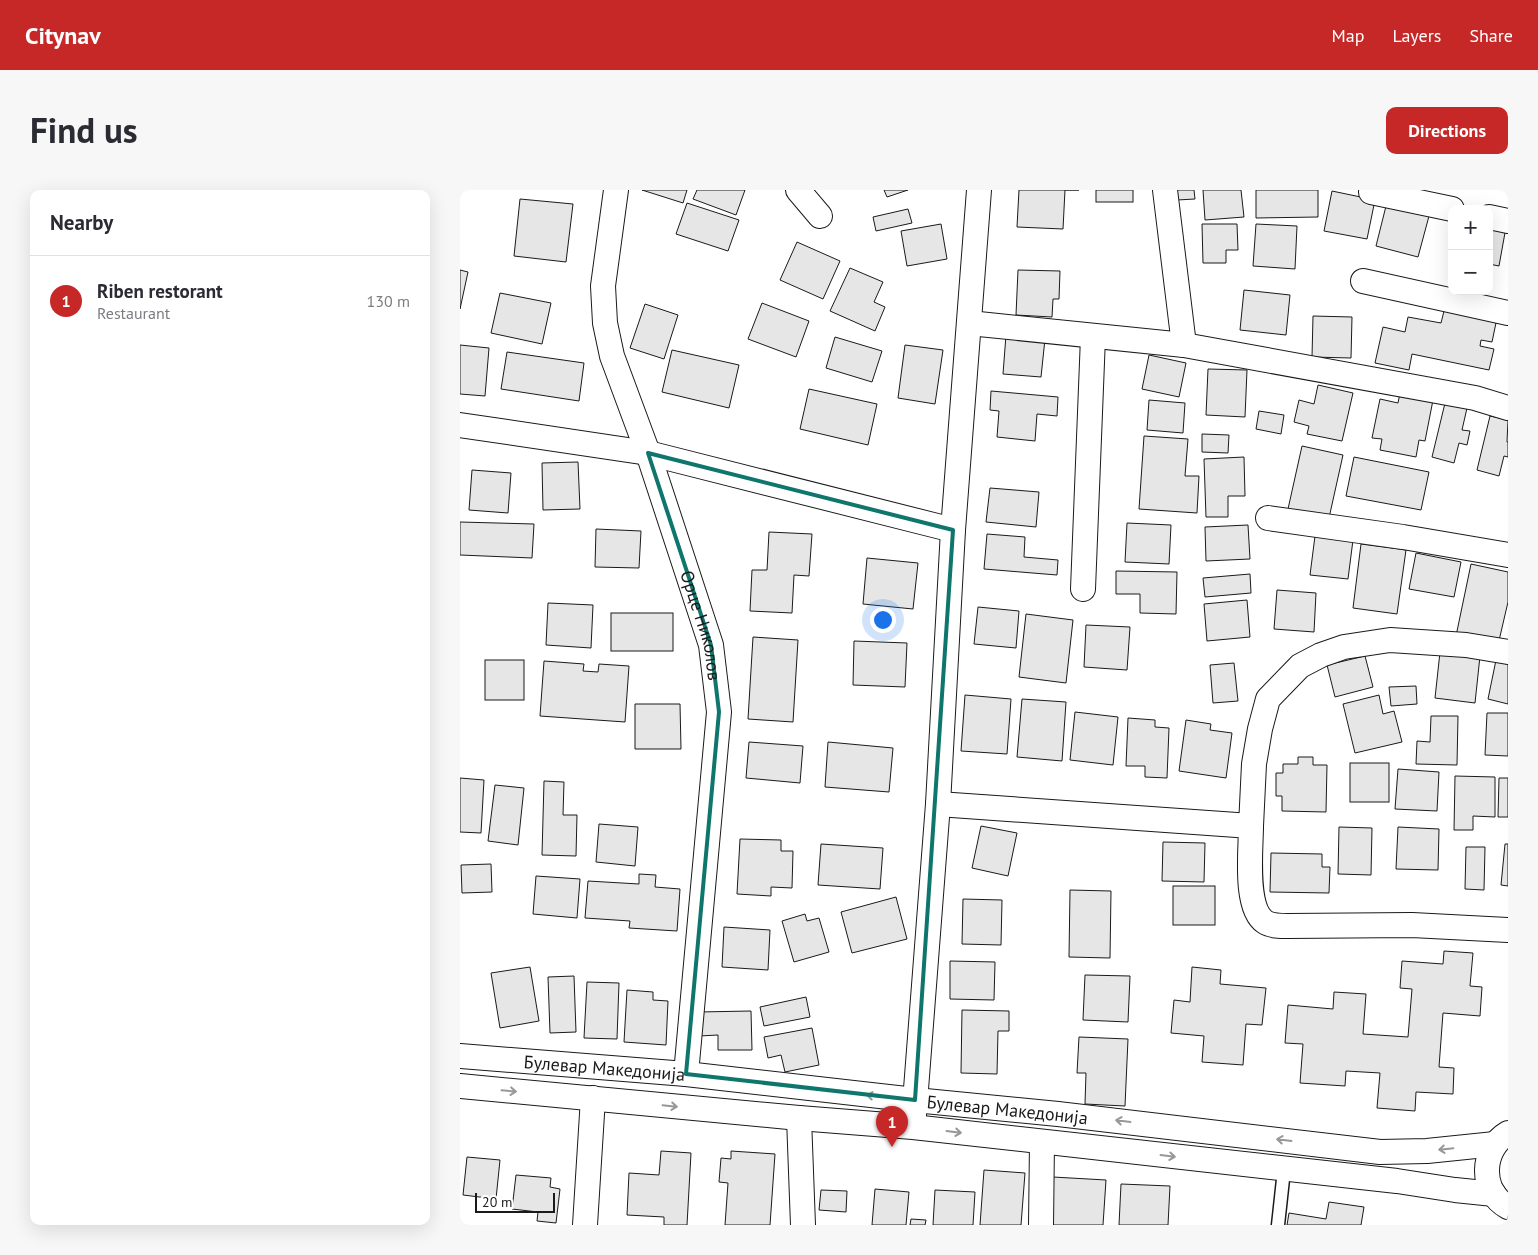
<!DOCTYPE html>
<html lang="en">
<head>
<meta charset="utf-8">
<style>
  :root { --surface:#fff; --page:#f7f7f7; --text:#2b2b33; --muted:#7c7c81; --line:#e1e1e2; --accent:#c62828 }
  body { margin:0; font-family:"PT Sans",sans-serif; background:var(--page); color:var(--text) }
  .controls { position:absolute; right:15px; top:15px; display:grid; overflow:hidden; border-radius:10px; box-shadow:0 5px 20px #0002 }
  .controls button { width:45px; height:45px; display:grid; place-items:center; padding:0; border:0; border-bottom:1px solid var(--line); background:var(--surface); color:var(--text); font:25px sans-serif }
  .scale { position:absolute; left:15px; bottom:12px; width:80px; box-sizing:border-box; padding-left:5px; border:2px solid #1a1a1a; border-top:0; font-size:14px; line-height:18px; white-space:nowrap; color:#1a1a1a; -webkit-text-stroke:4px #fff; paint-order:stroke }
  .you { position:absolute; left:422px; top:429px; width:18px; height:18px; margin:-12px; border:4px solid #fff; border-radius:50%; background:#1a73e8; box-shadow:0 0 0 8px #1a73e833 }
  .badge { display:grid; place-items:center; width:32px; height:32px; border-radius:50%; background:var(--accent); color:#fff; font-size:16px; font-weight:700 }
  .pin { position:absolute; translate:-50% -41px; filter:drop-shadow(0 1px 2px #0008) }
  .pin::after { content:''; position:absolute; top:26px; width:18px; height:15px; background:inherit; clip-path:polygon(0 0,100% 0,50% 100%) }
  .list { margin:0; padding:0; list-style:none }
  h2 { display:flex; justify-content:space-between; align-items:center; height:65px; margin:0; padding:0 20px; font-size:21px }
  h2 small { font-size:16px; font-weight:400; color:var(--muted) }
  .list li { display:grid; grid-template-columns:32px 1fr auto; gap:15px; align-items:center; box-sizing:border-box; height:90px; padding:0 20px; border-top:1px solid var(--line) }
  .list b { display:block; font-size:19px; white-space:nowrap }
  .list p { margin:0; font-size:16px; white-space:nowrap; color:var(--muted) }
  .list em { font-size:16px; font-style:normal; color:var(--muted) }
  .map { position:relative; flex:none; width:1048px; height:1035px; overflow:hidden; border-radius:10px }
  header { display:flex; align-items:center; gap:30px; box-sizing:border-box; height:70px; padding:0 25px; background:var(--accent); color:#fff }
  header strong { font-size:24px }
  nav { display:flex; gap:28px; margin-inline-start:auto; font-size:18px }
  .intro { display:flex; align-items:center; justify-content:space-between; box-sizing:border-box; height:120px; padding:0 30px }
  h1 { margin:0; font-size:35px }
  .button { padding:12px 22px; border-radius:10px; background:var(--accent); color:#fff; font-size:18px; font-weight:700 }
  main { display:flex; gap:30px; padding:0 30px }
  aside { flex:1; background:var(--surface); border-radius:10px; box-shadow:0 5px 20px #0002 }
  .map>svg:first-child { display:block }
  .building { fill:#e6e6e6; stroke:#1a1a1a }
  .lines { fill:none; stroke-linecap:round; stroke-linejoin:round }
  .service-casing { stroke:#1a1a1a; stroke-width:15 }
  .minor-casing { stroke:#1a1a1a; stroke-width:26 }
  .service { stroke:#fff; stroke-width:12 }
  .minor { stroke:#fff; stroke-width:24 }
  .oneway { stroke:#989898 }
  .marked { fill:none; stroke:#0f766e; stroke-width:4; stroke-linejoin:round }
  .labels { text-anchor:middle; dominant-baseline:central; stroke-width:4; stroke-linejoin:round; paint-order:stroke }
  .street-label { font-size:18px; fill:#1a1a1a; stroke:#fff }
</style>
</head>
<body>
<header>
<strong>Citynav</strong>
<nav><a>Map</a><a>Layers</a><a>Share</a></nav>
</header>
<div class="intro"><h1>Find us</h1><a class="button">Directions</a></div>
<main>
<aside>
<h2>Nearby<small></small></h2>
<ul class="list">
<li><span class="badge">1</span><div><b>Riben restorant</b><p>Restaurant</p></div><em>130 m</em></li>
</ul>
</aside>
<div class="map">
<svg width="1048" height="1035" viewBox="0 0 1048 1035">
  <rect width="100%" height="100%" fill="#fff"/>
  <!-- building -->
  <g class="building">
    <polygon points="182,0 227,0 223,13"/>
    <polygon points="237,0 285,0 276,25 233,9"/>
    <polygon points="424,0 448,0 427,7"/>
    <polygon points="559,0 619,0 605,0 603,39 557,37"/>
    <rect x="636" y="0" width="37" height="12"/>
    <polygon points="716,0 734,0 735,9 717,10"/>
    <polygon points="743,0 781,0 784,27 745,30"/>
    <polygon points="796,0 858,0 858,27 796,28"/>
    <polygon points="872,1 915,10 907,49 864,41"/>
    <polygon points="60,9 113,14 106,72 54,66"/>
    <polygon points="227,13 279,30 268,61 216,44"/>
    <polygon points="926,16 969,26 958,67 916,56"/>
    <polygon points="448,19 452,33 416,41 413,27"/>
    <polygon points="481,34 487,69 447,76 441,41"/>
    <polygon points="742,34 777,34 778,60 766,60 766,73 743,73"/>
    <polygon points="796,34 837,36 835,79 793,76"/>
    <polygon points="1029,35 1046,37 1039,76 1029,74"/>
    <polygon points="337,52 380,71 363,109 320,90"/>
    <polygon points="390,78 423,92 414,112 425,117 415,141 370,121"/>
    <polygon points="0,80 8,82 0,119"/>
    <polygon points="558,80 600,81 599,109 593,109 592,127 556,125"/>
    <polygon points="784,100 830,105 826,145 780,140"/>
    <polygon points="40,103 91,113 82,154 31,143"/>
    <polygon points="302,113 349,131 336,167 288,149"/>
    <polygon points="185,114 218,125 204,169 170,158"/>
    <polygon points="985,117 1037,128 1032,152 1021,150 1020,156 1034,159 1029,180 952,164 949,180 915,173 923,137 945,142 948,127 981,133"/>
    <polygon points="853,126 892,127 891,168 852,167"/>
    <polygon points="546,145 585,149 581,187 543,184"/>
    <polygon points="375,147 422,161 412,192 366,178"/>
    <polygon points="0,155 29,158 25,206 0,204"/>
    <polygon points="445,155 483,160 475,214 438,208"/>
    <polygon points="212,160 279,175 269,218 202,202"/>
    <polygon points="47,162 124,173 119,211 41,199"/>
    <polygon points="689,165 726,173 719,207 682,199"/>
    <polygon points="748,179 787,180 785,227 746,225"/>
    <polygon points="858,195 893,203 882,251 847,244 849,236 834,232 839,210 854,214"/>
    <polygon points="349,199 417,214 408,255 340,239"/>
    <polygon points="531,201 598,207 597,226 577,224 575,251 537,247 539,221 530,220"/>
    <polygon points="940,203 973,210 965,251 959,250 956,267 920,260 922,249 912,248 920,209 938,213"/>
    <polygon points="689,210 725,213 723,243 687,240"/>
    <polygon points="985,213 1007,218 1002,240 1010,241 1007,255 999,253 994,273 972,267"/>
    <polygon points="799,221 824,225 821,244 796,239"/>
    <polygon points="1030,226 1048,230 1047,252 1048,252 1048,267 1044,266 1039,286 1017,280"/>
    <polygon points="742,244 769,245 768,263 742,262"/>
    <polygon points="684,246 728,249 725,286 739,286 737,323 679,319"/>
    <polygon points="842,256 883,265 869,328 828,319"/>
    <polygon points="784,267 785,306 768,306 768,327 746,327 744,269"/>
    <polygon points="894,267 969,282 961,320 886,306"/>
    <polygon points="118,272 120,319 83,320 82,273"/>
    <polygon points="12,280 51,283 48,323 9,320"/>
    <polygon points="530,298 579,302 576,337 526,332"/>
    <polygon points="0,332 74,334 72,368 0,365"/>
    <polygon points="667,333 711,335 709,374 665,372"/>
    <polygon points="788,335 790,369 746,371 745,337"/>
    <polygon points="136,339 181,341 179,378 135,377"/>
    <polygon points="309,342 352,344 349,386 334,385 332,423 290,421 292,380 307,380"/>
    <polygon points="527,344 565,347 564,367 598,370 597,385 524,379"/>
    <polygon points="855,346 893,350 888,389 850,385"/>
    <polygon points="901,354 946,360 937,424 893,418"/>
    <polygon points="956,363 1001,372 994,407 949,399"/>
    <polygon points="407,368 458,373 453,419 403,414"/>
    <polygon points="1011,374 1048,382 1048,412 1038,455 996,446"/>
    <polygon points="656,381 717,382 716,424 680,423 680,404 656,404"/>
    <polygon points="790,384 791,403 745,407 743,388"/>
    <polygon points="817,400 856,403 854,442 814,439"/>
    <polygon points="787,410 790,447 747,451 744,414"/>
    <polygon points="88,413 133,415 131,458 86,455"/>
    <polygon points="518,417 559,421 556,458 514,454"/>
    <rect x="151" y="423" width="62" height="38"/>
    <polygon points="566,424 613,430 606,493 559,487"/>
    <polygon points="626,435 670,437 667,480 624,477"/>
    <polygon points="293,447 338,450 333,532 288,529"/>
    <polygon points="394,451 447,453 445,497 393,495"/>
    <polygon points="980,462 1020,466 1015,513 975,508"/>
    <polygon points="905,466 913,497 875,507 867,475"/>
    <rect x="25" y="470" width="39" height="40"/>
    <polygon points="1036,470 1048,473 1048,514 1028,509"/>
    <polygon points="84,471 124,474 123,481 138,482 139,474 169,476 165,532 80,526"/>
    <polygon points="774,473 778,511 753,513 750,475"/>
    <polygon points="956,496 957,514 931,516 929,497"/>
    <polygon points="505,505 551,509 547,564 501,561"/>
    <polygon points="919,505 923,524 934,521 942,552 895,563 883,514"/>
    <polygon points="562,509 606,512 602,571 557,567"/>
    <polygon points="175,514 220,514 221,559 175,559"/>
    <polygon points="615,522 658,527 653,575 610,570"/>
    <polygon points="1027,523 1048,523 1048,566 1025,565"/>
    <polygon points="971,526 998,526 997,575 956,574 957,551 970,552"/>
    <polygon points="668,528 695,530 695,537 709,538 707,588 685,587 685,576 666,576"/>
    <polygon points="726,530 751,534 750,540 772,543 766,588 719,581"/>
    <polygon points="289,552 343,556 340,593 286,588"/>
    <polygon points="368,552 433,558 429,602 365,597"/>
    <polygon points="838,567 853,567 853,575 867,575 866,622 822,621 822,606 816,606 816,583 823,583 823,574 838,574"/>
    <rect x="890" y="573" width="39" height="39"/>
    <polygon points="938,579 979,582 977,621 935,619"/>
    <polygon points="995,586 1035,587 1035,627 1013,626 1013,640 994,640"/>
    <polygon points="0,588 24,590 21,643 0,642"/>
    <polygon points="1039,588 1048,588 1048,627 1038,627"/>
    <polygon points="84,591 104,592 103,625 117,625 116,666 82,665"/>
    <polygon points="35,595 64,598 58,655 28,651"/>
    <polygon points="139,634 178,637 175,676 136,672"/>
    <polygon points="521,636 557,643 548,686 512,678"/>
    <polygon points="879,637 912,638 911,685 878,684"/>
    <polygon points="938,637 979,639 978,680 936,679"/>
    <polygon points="280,649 321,650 321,661 333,661 332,698 311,697 311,706 277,704"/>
    <polygon points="703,652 745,653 744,692 702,691"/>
    <polygon points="361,654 423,658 420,699 358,695"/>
    <polygon points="1045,654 1048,654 1048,696 1041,695"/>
    <polygon points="1006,657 1025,657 1024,700 1005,699"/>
    <polygon points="811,663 862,664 862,677 870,677 869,703 810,702"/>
    <polygon points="31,674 32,702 2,703 1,675"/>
    <polygon points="179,684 196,685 195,697 220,699 217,741 169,738 170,731 125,728 128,691 179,694"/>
    <polygon points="76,686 120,689 117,728 73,724"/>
    <rect x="713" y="696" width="42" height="39"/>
    <polygon points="610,700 651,701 650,768 609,767"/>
    <polygon points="436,707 447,749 392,763 381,722"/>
    <polygon points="503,709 542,710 541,755 502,754"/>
    <polygon points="345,724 347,731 359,728 369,762 334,772 322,731"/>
    <polygon points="264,737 310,740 308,780 262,777"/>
    <polygon points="984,761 1013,763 1010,796 1022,797 1020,826 983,823 979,877 994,878 993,904 956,902 955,921 917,918 920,883 886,881 885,896 840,893 843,854 825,853 828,815 873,819 874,802 906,804 903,844 948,847 952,799 940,798 942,771 983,774"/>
    <polygon points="490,771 535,772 534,810 490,809"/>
    <polygon points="70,777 79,831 40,838 31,783"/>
    <polygon points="732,777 761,780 760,794 806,798 802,835 786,834 783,875 742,872 744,846 711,843 714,810 730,812"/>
    <polygon points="625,785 670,786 668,832 623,830"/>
    <polygon points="114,786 116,842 90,843 88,787"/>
    <polygon points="127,792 159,793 157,849 124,848"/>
    <polygon points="167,800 193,802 193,810 208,811 206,855 164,852"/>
    <polygon points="346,807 350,827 304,836 300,817"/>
    <polygon points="502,820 549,821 549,841 538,841 537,884 501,883"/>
    <polygon points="291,821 292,860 258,860 258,845 239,846 238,822"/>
    <polygon points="352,838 359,875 325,882 321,865 308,868 304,847"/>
    <polygon points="619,847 668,849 665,916 625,914 626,883 617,883"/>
    <polygon points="201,961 231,963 227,1035 204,1035 204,1027 167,1025 169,983 199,985"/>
    <polygon points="271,961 315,964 310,1035 265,1035 268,993 259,992 261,968 271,969"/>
    <polygon points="7,967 40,970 36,1009 3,1005"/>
    <polygon points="524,980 565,983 561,1035 520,1035"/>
    <polygon points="56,985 91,988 90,997 100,999 96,1033 77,1031 78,1022 52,1019"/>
    <polygon points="593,987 646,990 643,1035 591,1035"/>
    <polygon points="661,994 710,996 708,1035 659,1035"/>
    <polygon points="415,999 449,1002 446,1035 412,1035"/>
    <polygon points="361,1000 387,1001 386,1022 359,1020"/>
    <polygon points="475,1000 515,1002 513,1035 473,1035"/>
    <polygon points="869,1012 904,1017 901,1035 827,1035 829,1023 866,1029"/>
    <polygon points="451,1029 466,1030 465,1035 450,1035"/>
  </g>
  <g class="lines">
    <!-- service casing -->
    <g class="service-casing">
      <polyline id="service" points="818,1035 824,980"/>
    </g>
    <!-- minor casing -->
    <g class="minor-casing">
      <g id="minor">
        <path id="s1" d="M156 0 143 96 145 133 152 166 188 263 251 455 259 522 226 884"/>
        <polyline points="338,0 360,26"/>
        <polyline points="705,0 724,155"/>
        <polyline points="911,2 992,19"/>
        <polyline points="1029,27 1048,31"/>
        <polyline points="903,91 1048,123"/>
        <polyline points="509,133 724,155 1015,208 1048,218"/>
        <polyline points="0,235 188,263 493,340"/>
        <polyline points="808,328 943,347 1048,365"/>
        <polyline points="623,399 633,147"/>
        <path d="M478 614 791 636C791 659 784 718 805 732 811 736 821 736 828 736L952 735 1048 740"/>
        <polyline points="791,636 794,574 800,539 808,509 840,476 861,465 884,457 930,450 1006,455 1048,462"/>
        <path id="s2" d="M0 866 226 884 455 910 598 924 920 962 967 961 1035 954"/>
        <polyline points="0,896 339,928 453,937 937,991 995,1000 1034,1004"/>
        <polyline points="454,925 478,614 493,340 519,0"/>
        <polyline points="339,928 343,1035"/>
        <path d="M1048 943C1021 959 1019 1001 1048 1017"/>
        <polyline points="125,1035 133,908"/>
        <polyline points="581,1035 582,952"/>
      </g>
    </g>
    <!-- service -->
    <use href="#service" class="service"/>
    <!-- minor -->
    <use href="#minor" class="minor"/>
  </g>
  <!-- one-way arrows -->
  <defs><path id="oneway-shaft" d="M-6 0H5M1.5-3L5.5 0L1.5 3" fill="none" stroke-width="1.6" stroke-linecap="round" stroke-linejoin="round" transform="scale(1.25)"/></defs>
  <g class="oneway">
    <use href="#oneway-shaft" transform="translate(49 901) rotate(5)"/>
    <use href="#oneway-shaft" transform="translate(414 906) rotate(-173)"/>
    <use href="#oneway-shaft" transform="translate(210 916) rotate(6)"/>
    <use href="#oneway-shaft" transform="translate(663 931) rotate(-173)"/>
    <use href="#oneway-shaft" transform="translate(494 942) rotate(7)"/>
    <use href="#oneway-shaft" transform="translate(824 950) rotate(-173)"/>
    <use href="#oneway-shaft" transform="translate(986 959) rotate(174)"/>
    <use href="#oneway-shaft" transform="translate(708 966) rotate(7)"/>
  </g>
  <!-- marked area -->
  <path class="marked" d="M188 263 493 340 455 910 226 884 259 522 251 455Z"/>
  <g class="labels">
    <!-- street labels -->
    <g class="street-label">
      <text stroke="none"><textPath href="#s1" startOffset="452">Орце Николов</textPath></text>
      <text stroke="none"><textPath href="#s2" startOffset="145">Булевар Македонија</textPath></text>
      <text stroke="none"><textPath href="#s2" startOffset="550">Булевар Македонија</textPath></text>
    </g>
  </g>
</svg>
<div class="controls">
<button>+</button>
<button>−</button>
</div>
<div class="scale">20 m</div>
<div class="you"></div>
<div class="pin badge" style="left:432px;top:957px">1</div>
</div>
</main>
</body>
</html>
